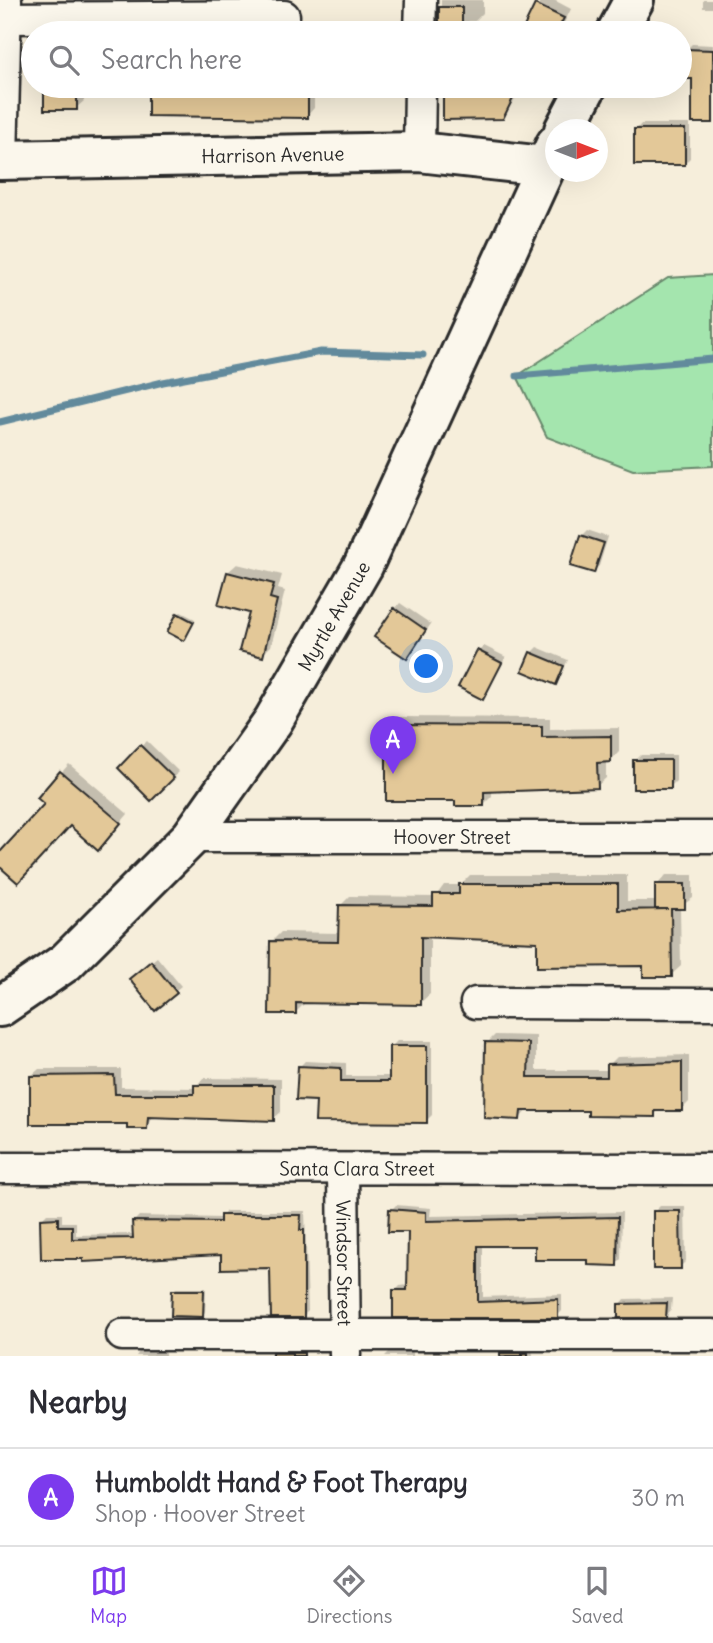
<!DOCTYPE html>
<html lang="en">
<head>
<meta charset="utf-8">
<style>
  :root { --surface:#fff; --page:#f7f7f7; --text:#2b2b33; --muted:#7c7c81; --line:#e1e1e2; --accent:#7c3aed }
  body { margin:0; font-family:Delius,sans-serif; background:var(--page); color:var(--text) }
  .compass { position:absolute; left:545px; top:119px; width:63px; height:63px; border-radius:50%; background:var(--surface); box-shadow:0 7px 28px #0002; rotate:90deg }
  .you { position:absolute; left:427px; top:667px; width:24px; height:24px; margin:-18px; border:5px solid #fff; border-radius:50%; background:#1a73e8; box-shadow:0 0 0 10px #1a73e833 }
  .badge { display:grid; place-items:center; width:46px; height:46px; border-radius:50%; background:var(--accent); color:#fff; font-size:23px; font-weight:700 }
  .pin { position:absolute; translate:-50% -58px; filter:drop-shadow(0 2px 4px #0008) }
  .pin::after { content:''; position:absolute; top:37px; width:24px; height:21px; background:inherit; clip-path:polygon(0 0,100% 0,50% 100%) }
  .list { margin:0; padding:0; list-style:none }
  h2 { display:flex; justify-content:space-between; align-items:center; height:91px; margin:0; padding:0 28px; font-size:30px }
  h2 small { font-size:23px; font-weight:400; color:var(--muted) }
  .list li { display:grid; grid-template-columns:46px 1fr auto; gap:21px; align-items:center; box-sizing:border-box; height:98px; padding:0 28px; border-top:2px solid var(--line) }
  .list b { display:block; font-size:26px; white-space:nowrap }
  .list p { margin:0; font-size:23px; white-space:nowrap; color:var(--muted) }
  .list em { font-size:23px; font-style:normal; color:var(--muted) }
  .icon { flex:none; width:38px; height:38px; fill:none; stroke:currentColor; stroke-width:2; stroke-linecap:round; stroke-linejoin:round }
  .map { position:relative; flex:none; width:713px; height:1356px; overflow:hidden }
  .search { position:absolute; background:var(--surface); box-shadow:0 7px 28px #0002; left:21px; right:21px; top:21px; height:77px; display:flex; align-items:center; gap:18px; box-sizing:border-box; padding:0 24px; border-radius:38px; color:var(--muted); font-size:26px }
  .sheet { height:189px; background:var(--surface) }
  nav { display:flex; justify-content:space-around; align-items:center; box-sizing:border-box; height:98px; border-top:2px solid var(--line); background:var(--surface); font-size:19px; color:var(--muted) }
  nav a { display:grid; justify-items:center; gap:4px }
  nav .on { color:var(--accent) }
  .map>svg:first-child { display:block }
  .green { fill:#a4e5ae; stroke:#68886c; stroke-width:2 }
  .shadow { fill:#0003 }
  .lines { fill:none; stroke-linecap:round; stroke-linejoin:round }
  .stream { stroke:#628a9c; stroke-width:7 }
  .building { fill:#e3c898; stroke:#2b2b2b; stroke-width:2 }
  .minor-casing { stroke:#2b2b2b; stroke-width:35 }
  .major-casing { stroke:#2b2b2b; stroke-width:44 }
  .minor { stroke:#fbf7ec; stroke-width:30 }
  .major { stroke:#fbf7ec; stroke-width:38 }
  .labels { text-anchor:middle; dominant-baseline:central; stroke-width:6; stroke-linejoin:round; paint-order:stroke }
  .street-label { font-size:19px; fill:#2b2b2b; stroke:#fbf7ec }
</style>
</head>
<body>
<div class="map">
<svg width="713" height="1356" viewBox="0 0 713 1356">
  <rect width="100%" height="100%" fill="#f6eedb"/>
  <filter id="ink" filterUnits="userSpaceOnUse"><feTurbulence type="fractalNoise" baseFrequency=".0143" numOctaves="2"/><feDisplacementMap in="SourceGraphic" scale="14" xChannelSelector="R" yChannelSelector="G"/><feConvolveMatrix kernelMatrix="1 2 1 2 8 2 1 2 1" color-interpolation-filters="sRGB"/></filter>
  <g filter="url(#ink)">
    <!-- green -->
    <polygon class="green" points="713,275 713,466 633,470 547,437 517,376 668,278"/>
    <!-- shadow -->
    <g class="shadow">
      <polygon points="441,0 483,0 483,13 475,21 469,21 466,33 441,33"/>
      <polygon points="541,0 554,0 571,9 559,33 523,33"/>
      <rect x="703" y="0" width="10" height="8"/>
      <polygon points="157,28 177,28 177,33 152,33"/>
      <polygon points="220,31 314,32 314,33 218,33"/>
      <polygon points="692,44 713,45 713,121 686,50"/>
      <polygon points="46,86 361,86 361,90 353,97 314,97 314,108 307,116 150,94 84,94 84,101 76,108 46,108"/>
      <polygon points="449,86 534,86 523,98 516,98 502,117 444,90"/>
      <polygon points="641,124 690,124 690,158 684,164 636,130"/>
      <polygon points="587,530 608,537 599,566 593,571 581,536"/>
      <polygon points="237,564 282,575 278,589 285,591 271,646 262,655 251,612 228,572"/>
      <polygon points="400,603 431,624 412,651 395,609"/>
      <polygon points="181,612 195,619 186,637 178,614"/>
      <polygon points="484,646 506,657 483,697 479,651"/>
      <polygon points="537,647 568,660 556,683 531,653"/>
      <polygon points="396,717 550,718 550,729 619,728 619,752 610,761 606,761 606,778 597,786 492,790 492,796 484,804 457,799 387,726"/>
      <polygon points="147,741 179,772 151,799 120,768"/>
      <polygon points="641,755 676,755 676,781 670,787 635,761"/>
      <polygon points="69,764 128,814 105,841 70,824 0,864 0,855 46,804 39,798"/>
      <polygon points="470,875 627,875 627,901 657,901 657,885 666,875 693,875 693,898 680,907 681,966 671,975 645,965 539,940 430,936 430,994 420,1003 306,1002 296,1012 271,942 281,932 340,933 341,905 350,896 435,897 444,885 460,885"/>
      <polygon points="157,957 181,986 175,991 136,974"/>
      <polygon points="495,1035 536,1036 536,1070 609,1070 609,1065 617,1057 689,1055 689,1102 681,1110 660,1110 654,1115 590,1109 528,1109 520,1118 487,1043"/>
      <polygon points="397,1041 432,1041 432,1115 426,1121 318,1099 299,1067 305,1061 346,1063 346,1076 391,1076 391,1047"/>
      <polygon points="39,1069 121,1069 121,1087 195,1088 203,1078 281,1079 281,1112 273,1119 154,1115 146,1127 128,1122 31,1076"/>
      <polygon points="396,1205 431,1208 430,1216 622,1212 621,1259 616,1264 537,1245 483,1245 483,1297 562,1294 562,1311 557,1316 395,1291 400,1286 409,1285 410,1230 391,1210"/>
      <polygon points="660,1206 685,1206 686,1261 680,1267 654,1212"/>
      <polygon points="226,1211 305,1211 308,1311 303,1316 272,1266 222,1254 84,1260 42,1219 47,1214 62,1214 62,1222 76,1222 76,1235 134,1234 134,1221 139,1216 221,1218"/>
      <polygon points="176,1288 206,1288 205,1312 203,1315 173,1291"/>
      <polygon points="672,1298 671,1310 666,1316 620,1305 625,1299"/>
      <polygon points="142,1348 165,1348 165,1356 136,1356"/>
      <polygon points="274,1348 305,1348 305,1356 269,1356"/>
      <polygon points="506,1348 532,1348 533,1356 501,1356"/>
      <polygon points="413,1351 413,1356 385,1356 389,1352"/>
    </g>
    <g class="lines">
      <!-- stream -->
      <g class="stream">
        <polyline points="517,376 713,359"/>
        <polyline points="0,422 163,382 321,352 423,355"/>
      </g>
    </g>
    <!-- building -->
    <g class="building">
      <polygon points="535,4 564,18 556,33 521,33"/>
      <rect x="439" y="7" width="23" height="26"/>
      <polygon points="684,49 713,50 713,123 692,123 692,79 683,79"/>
      <rect x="44" y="86" width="33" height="24"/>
      <polygon points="148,86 308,86 308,118 148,116"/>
      <polygon points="495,86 519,86 503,119 443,120 443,90 494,88"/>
      <rect x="634" y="129" width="51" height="36"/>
      <polygon points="580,535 604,543 594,573 570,566"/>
      <polygon points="227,572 274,584 270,598 277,600 263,657 239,651 249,613 218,605"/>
      <polygon points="394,608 426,630 407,659 374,637"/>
      <polygon points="177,613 194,622 184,641 167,632"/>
      <polygon points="477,650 502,663 483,700 458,687"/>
      <polygon points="530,652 564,666 556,685 522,671"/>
      <polygon points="386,725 542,726 542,737 611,736 611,762 597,763 598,788 484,792 484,806 455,806 455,801 386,801"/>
      <polygon points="140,745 174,778 151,801 118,768"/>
      <rect x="633" y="760" width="38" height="29"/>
      <polygon points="60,771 121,823 98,851 70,826 18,883 0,867 0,852 44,804 37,798"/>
      <polygon points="459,884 618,884 618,910 668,909 655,909 655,884 685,884 685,909 671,909 672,977 643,977 643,966 537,967 537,942 421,937 421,1005 296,1003 296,1014 269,1014 270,941 338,942 339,905 433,906 433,894 459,894"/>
      <polygon points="151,961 177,993 155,1011 129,979"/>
      <polygon points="485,1042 529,1043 528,1077 607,1077 607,1064 682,1062 682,1111 655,1111 655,1117 588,1116 588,1111 521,1111 520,1120 484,1118"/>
      <polygon points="389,1046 427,1046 427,1123 315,1122 316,1101 296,1100 298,1066 341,1068 341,1081 389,1081"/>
      <polygon points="114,1075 115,1094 194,1094 194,1085 274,1085 274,1121 148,1117 147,1129 127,1129 127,1124 30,1124 30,1076"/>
      <polygon points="389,1209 426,1212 426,1221 618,1217 617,1266 588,1265 588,1260 535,1260 535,1246 478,1246 478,1302 558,1299 558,1318 393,1318 393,1290 407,1290 408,1232 388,1232"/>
      <polygon points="653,1211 680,1211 681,1269 653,1269"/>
      <polygon points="220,1215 301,1215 300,1230 304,1230 304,1318 271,1318 270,1268 221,1269 221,1255 83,1262 83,1259 41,1259 40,1219 58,1218 58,1226 72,1226 72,1239 133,1238 132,1221 220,1222"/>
      <polygon points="172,1290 204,1290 203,1317 171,1316"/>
      <polygon points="667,1303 666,1318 618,1318 618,1304"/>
      <rect x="272" y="1353" width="32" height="3"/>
      <rect x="500" y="1353" width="28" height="3"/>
    </g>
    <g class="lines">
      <!-- minor casing -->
      <g class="minor-casing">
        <g id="minor">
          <polyline points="5,18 284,16"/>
          <polyline points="420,33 421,0"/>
          <polyline points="419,152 420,86"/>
          <polyline points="2,160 6,0"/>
          <path id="s1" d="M191 837H713"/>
          <polyline points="476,1003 713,1004"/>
          <path id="s2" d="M0 1168 713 1169"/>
          <path id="s3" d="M343 1170 345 1355"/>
          <polyline points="122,1335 713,1335"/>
        </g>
      </g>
      <!-- major casing -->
      <g class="major-casing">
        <g id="major">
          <polyline points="616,33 634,0"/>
          <polyline points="564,130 587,86"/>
          <path id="s4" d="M0 160 419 152 544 166"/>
          <path id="s5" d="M0 1007 66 962 191 837 273 721 363 566 556 144"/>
        </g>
      </g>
      <!-- minor -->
      <use href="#minor" class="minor"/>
      <!-- major -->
      <use href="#major" class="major"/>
    </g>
  </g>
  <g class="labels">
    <!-- street labels -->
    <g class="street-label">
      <text stroke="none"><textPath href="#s4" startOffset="273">Harrison Avenue</textPath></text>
      <text stroke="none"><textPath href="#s5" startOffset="520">Myrtle Avenue</textPath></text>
      <text stroke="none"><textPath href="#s1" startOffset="261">Hoover Street</textPath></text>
      <text stroke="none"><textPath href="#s2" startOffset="357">Santa Clara Street</textPath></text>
      <text stroke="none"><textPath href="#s3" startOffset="93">Windsor Street</textPath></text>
    </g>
  </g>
</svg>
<svg class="compass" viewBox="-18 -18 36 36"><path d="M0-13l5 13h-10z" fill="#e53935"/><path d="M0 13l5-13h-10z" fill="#7c7c81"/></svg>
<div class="you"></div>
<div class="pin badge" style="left:393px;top:774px">A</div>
<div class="search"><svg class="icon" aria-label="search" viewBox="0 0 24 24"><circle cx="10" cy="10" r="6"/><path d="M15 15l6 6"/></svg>Search here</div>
</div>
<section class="sheet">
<h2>Nearby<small></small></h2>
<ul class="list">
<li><span class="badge">A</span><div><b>Humboldt Hand &amp; Foot Therapy</b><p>Shop · Hoover Street</p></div><em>30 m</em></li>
</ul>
</section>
<nav>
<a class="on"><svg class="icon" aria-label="map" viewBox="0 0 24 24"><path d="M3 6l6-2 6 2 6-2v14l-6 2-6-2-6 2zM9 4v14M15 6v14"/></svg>Map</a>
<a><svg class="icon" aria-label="directions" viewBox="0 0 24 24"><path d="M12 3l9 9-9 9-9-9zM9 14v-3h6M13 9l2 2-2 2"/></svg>Directions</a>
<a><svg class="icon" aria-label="saved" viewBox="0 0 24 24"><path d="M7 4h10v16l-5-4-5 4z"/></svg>Saved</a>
</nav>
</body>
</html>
